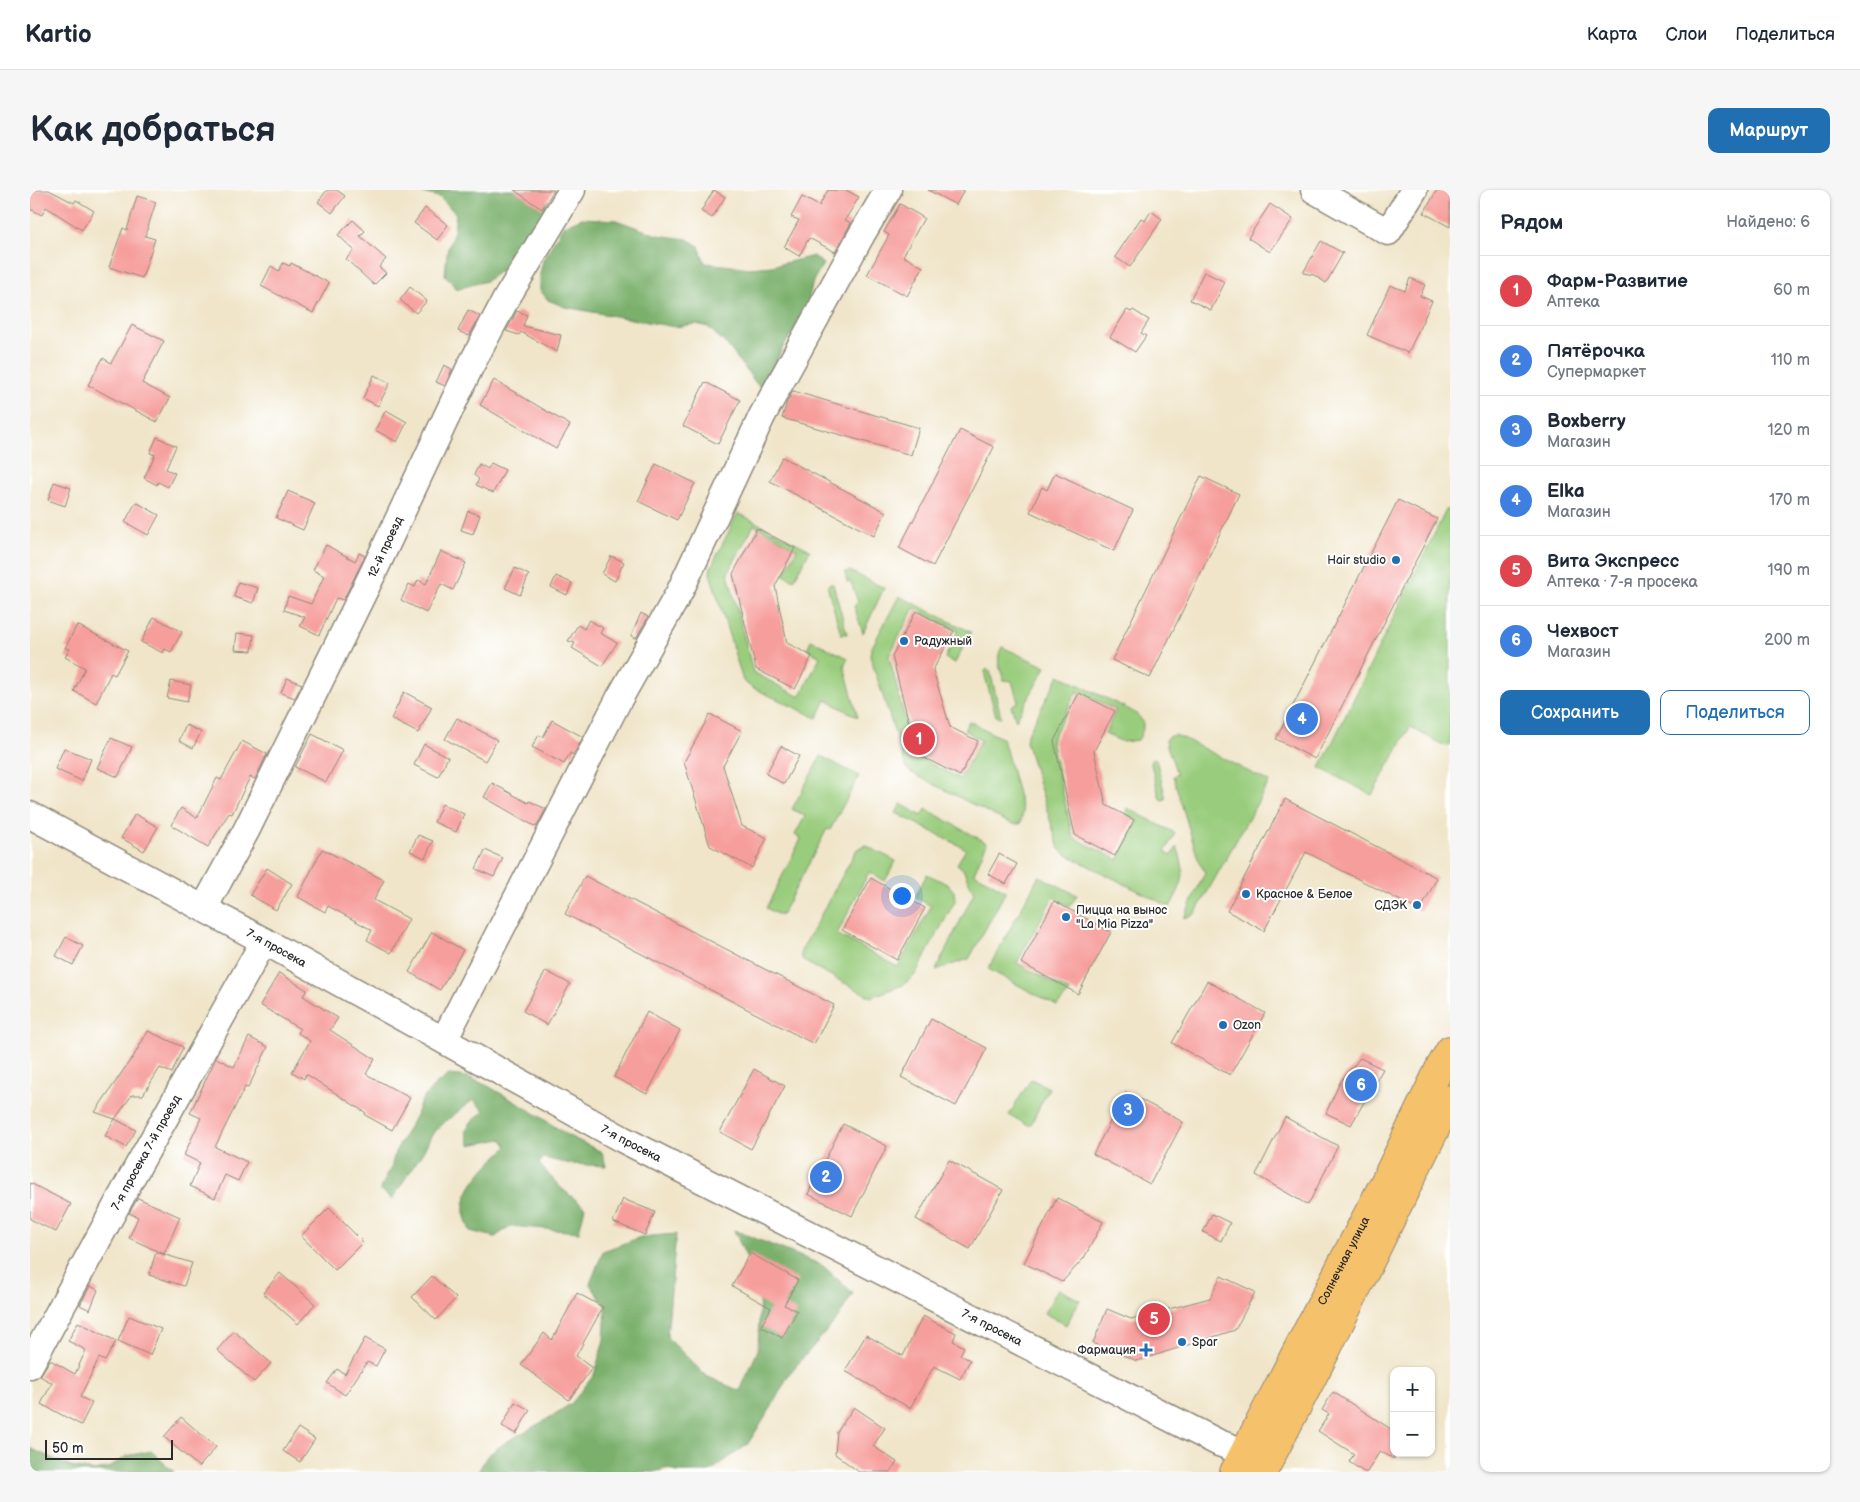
<!DOCTYPE html>
<html lang="ru">
<head>
<meta charset="utf-8">
<style>
  :root { --surface:#fff; --page:#f6f6f7; --text:#1f2937; --muted:#747a83; --line:#e0e1e3; --accent:#1f6fb2 }
  body { margin:0; font-family:"Balsamiq Sans",sans-serif; background:var(--page); color:var(--text) }
  .controls { position:absolute; right:15px; bottom:15px; display:grid; overflow:hidden; border-radius:10px; box-shadow:0 1px 4px #0004 }
  .controls button { width:45px; height:45px; display:grid; place-items:center; padding:0; border:0; border-bottom:1px solid var(--line); background:var(--surface); color:var(--text); font:25px sans-serif }
  .scale { position:absolute; left:15px; bottom:12px; width:128px; box-sizing:border-box; padding-left:5px; border:2px solid #2b2b2b; border-top:0; font-size:14px; line-height:18px; white-space:nowrap; color:#2b2b2b; -webkit-text-stroke:4px #fff; paint-order:stroke }
  .you { position:absolute; left:871px; top:705px; width:18px; height:18px; margin:-12px; border:4px solid #fff; border-radius:50%; background:#1a73e8; box-shadow:0 0 0 8px #1a73e833 }
  .badge { display:grid; place-items:center; width:32px; height:32px; border-radius:50%; background:var(--accent); color:#fff; font-size:16px; font-weight:700 }
  .pin { position:absolute; translate:-50% -50%; border:2px solid #fff; box-shadow:0 1px 5px #0006 }
  .list { margin:0; padding:0; list-style:none }
  h2 { display:flex; justify-content:space-between; align-items:center; height:65px; margin:0; padding:0 20px; font-size:21px }
  h2 small { font-size:16px; font-weight:400; color:var(--muted) }
  .list li { display:grid; grid-template-columns:32px 1fr auto; gap:15px; align-items:center; box-sizing:border-box; height:70px; padding:0 20px; border-top:1px solid var(--line) }
  .list b { display:block; font-size:19px; white-space:nowrap }
  .list p { margin:0; font-size:16px; white-space:nowrap; color:var(--muted) }
  .list em { font-size:16px; font-style:normal; color:var(--muted) }
  .actions { display:flex; gap:10px; padding:15px 20px }
  .actions a { flex:1; padding:11px 0; border:1px solid var(--accent); border-radius:10px; text-align:center; font-size:18px; color:var(--accent) }
  .actions .main { background:var(--accent); color:#fff }
  .map { position:relative; flex:none; width:1420px; height:1282px; overflow:hidden; border-radius:10px }
  header { display:flex; align-items:center; gap:30px; box-sizing:border-box; height:70px; padding:0 25px; background:var(--surface); border-bottom:1px solid var(--line) }
  header strong { font-size:24px }
  nav { display:flex; gap:28px; margin-inline-start:auto; font-size:18px }
  .intro { display:flex; align-items:center; justify-content:space-between; box-sizing:border-box; height:120px; padding:0 30px }
  h1 { margin:0; font-size:35px }
  .button { padding:12px 22px; border-radius:10px; background:var(--accent); color:#fff; font-size:18px; font-weight:700 }
  main { display:flex; gap:30px; padding:0 30px }
  aside { flex:1; background:var(--surface); border-radius:10px; box-shadow:0 1px 4px #0004 }
  .map>svg:first-child { display:block }
  .green { fill:#99cc7c; stroke:#627c54 }
  .forest { fill:#7ab06c; stroke:#526e4c }
  .building { fill:#f69e9b }
  .lines { fill:none; stroke-linecap:round; stroke-linejoin:round }
  .minor-casing { stroke:#8e887a; stroke-width:29 }
  .major-casing { stroke:#8e887a; stroke-width:30 }
  .minor { stroke:#fff; stroke-width:26 }
  .major { stroke:#f5c16b; stroke-width:28 }
  .poi-dot { fill:#1f6fb2; stroke:#fff; stroke-width:2 }
  .labels { text-anchor:middle; dominant-baseline:central; stroke-width:4; stroke-linejoin:round; paint-order:stroke }
  .street-label { font-size:12px; fill:#2b2b2b; stroke:#fff }
  .poi-label { font-size:12px; fill:#2b2b2b; stroke:#fff; text-anchor:start }
</style>
</head>
<body>
<header>
<strong>Kartio</strong>
<nav><a>Карта</a><a>Слои</a><a>Поделиться</a></nav>
</header>
<div class="intro"><h1>Как добраться</h1><a class="button">Маршрут</a></div>
<main>
<div class="map">
<svg width="1420" height="1282" viewBox="0 0 1420 1282">
  <rect width="100%" height="100%" fill="#fff"/>
  <filter id="ink" filterUnits="userSpaceOnUse"><feTurbulence type="fractalNoise" baseFrequency=".02" numOctaves="2"/><feDisplacementMap in="SourceGraphic" scale="10" xChannelSelector="R" yChannelSelector="G"/><feConvolveMatrix kernelMatrix="1 2 1 2 8 2 1 2 1" color-interpolation-filters="sRGB"/></filter>
  <filter id="wash" filterUnits="userSpaceOnUse"><feTurbulence type="fractalNoise" baseFrequency=".0096" numOctaves="4" result="noise"/><feDisplacementMap in="SourceGraphic" scale="20" xChannelSelector="R" yChannelSelector="G"/><feGaussianBlur stdDeviation="1.12" result="paint"/><feColorMatrix in="noise" values="0 0 0 0 0 0 0 0 0 0 0 0 0 0 0 0 0 1.4 0 .05"/><feComposite in="paint" operator="in"/></filter>
  <g filter="url(#wash)">
    <rect width="100%" height="100%" fill="#f0e5c9"/>
    <!-- green -->
    <g class="green">
      <polygon points="1420,319 1420,555 1415,556 1380,537 1342,605 1290,578 1416,320"/>
      <polygon points="708,323 780,360 764,390 754,385 767,359 724,335 698,383 723,482 770,507 790,467 777,459 781,450 818,468 814,476 828,527 796,510 787,528 721,497 713,491 680,383 681,377"/>
      <polygon points="820,381 854,398 833,443 824,416 828,412 821,392 817,392 815,382"/>
      <polygon points="800,393 803,394 817,444 811,444 798,399 798,395"/>
      <polygon points="869,406 941,442 925,473 915,468 928,441 884,418 859,466 884,565 930,589 951,550 934,540 939,531 973,549 993,622 990,634 983,634 973,630 880,582 876,577 840,466 841,459"/>
      <path d="M972 457 1016 477 986 530 981 516 988 512 982 491 974 490C970 479 965 468 972 457Z"/>
      <polygon points="957,479 960,481 971,527 966,526 955,486 955,481"/>
      <path d="M1029 485 1100 520C1114 528 1117 536 1108 550L1093 552 1075 544 1086 520 1047 501 1021 551 1043 647 1088 670 1108 631 1095 624 1097 618 1145 643 1135 662 1142 666 1147 656C1157 686 1154 690 1140 717L1037 665 1029 659 996 552 997 545Z"/>
      <polygon points="1145,545 1153,548 1239,592 1165,724 1154,728 1175,682 1169,672 1143,586 1147,584 1137,556 1136,549 1140,546"/>
      <polygon points="791,566 829,586 800,640 797,639 751,726 736,718 771,649 765,645 775,626 762,619"/>
      <polygon points="1123,568 1126,569 1136,609 1133,610 1130,609 1121,574 1121,570"/>
      <polygon points="871,614 892,626 896,619 957,653 944,683 976,701 939,769 906,780 944,703 933,679 927,674 936,659 866,623"/>
      <path d="M835 655 866 671 855 691 839 682 807 744 868 777 901 716 885 707 897 684C909 691 928 695 925 711L885 785 873 795 841 807 775 772 771 767V761L827 659Z"/>
      <polygon points="1009,686 1047,705 1040,716 1023,707 987,773 1040,802 1027,816 958,779"/>
      <polygon points="1001,889 1019,898 1000,936 979,925"/>
      <polygon points="1028,1099 1050,1110 1036,1135 1014,1123"/>
    </g>
    <!-- forest -->
    <g class="forest">
      <polygon points="380,0 516,0 516,31 502,55 477,76 456,91 427,99 415,85 417,62 424,41 426,24 409,7"/>
      <polygon points="552,28 586,30 627,45 657,49 669,56 675,73 720,78 742,76 784,66 793,74 783,91 777,115 768,133 753,157 732,201 698,156 678,137 666,134 645,137 535,117 518,110 510,100 510,84 513,70 533,36"/>
      <path d="M419 885 438 887 458 896 506 924 539 946 572 962 576 976 541 974 513 968 509 974 531 998 555 1017 549 1042 481 1036 465 1047 440 1041C438 1035 435 1028 434 1022 432 997 461 972 477 957L472 949 440 955 436 941 441 932 454 921 443 910 416 931 401 946 393 962 362 1009 350 1000 362 975 365 962 386 925 391 911 405 895Z"/>
      <polygon points="704,1040 792,1075 823,1103 808,1128 759,1184 741,1218 717,1255 679,1282 647,1282 638,1278 624,1282 448,1282 457,1266 476,1252 514,1231 542,1213 564,1185 574,1150 576,1117 560,1094 573,1061 611,1047 646,1044 637,1147 676,1186 710,1201 728,1160 730,1098"/>
      <polygon points="0,1258 41,1277 66,1281 80,1277 97,1266 121,1261 144,1282 0,1282"/>
    </g>
    <g id="blocks">
      <!-- building -->
      <g class="building">
        <polygon points="0,0 19,0 44,13 46,10 64,21 52,40 16,17 12,25 0,19"/>
        <polygon points="297,0 307,0 315,6 302,23 288,12"/>
        <polygon points="484,0 524,0 512,19"/>
        <polygon points="684,0 695,7 682,28 671,21"/>
        <polygon points="798,0 816,0 829,7 815,30 821,33 805,62 779,48 769,66 754,57 769,30 761,27 772,7 789,16"/>
        <polygon points="898,0 934,0 926,15"/>
        <polygon points="1407,0 1420,0 1420,37 1394,23"/>
        <polygon points="107,6 126,12 115,46 125,49 112,88 79,77 93,38 97,40"/>
        <polygon points="870,14 894,28 873,66 893,77 877,106 837,85 859,45 854,42"/>
        <polygon points="1240,14 1263,29 1240,62 1218,48"/>
        <polygon points="395,18 418,35 407,50 384,33"/>
        <polygon points="1121,21 1132,29 1100,77 1085,67 1111,28 1115,31"/>
        <polygon points="323,30 335,41 330,46 356,69 349,77 356,83 344,95 316,69 324,60 308,45"/>
        <polygon points="1291,51 1313,63 1296,93 1284,85 1273,83"/>
        <polygon points="253,73 260,76 261,73 299,93 283,123 231,96 241,76 249,81"/>
        <polygon points="1174,82 1195,92 1181,120 1160,110"/>
        <polygon points="1380,88 1395,95 1390,106 1402,111 1378,163 1337,145 1360,95 1375,101"/>
        <polygon points="380,97 397,111 386,123 370,110"/>
        <polygon points="438,120 450,126 439,146 428,141"/>
        <polygon points="1097,120 1101,122 1103,120 1119,130 1111,143 1116,146 1105,162 1080,147"/>
        <polygon points="487,121 497,125 493,136 531,145 527,162 491,142 489,145 476,141"/>
        <polygon points="102,135 134,151 112,193 140,208 127,232 58,195 73,168 81,173"/>
        <polygon points="414,175 422,179 415,196 406,192"/>
        <polygon points="344,185 360,193 348,216 333,208"/>
        <polygon points="464,190 540,235 526,259 450,215"/>
        <polygon points="675,192 710,210 688,254 653,236"/>
        <polygon points="763,201 889,238 881,265 752,228 757,212"/>
        <polygon points="356,220 377,232 367,252 345,240"/>
        <polygon points="930,240 964,257 903,376 869,358"/>
        <polygon points="127,247 146,256 136,279 145,283 138,297 128,292 127,295 114,288 125,265 120,263"/>
        <polygon points="752,267 856,322 844,346 740,291"/>
        <polygon points="461,273 475,280 463,303 446,295 449,289 444,285 449,274 458,279"/>
        <polygon points="626,274 665,293 647,330 608,311"/>
        <polygon points="1025,283 1103,320 1084,361 1000,322 1012,297 1017,300"/>
        <polygon points="1171,286 1209,304 1120,488 1082,470"/>
        <polygon points="24,292 41,298 35,316 18,310"/>
        <polygon points="258,301 285,313 273,340 246,328"/>
        <polygon points="1368,310 1407,329 1285,569 1246,549"/>
        <polygon points="106,312 129,325 118,345 95,332"/>
        <polygon points="438,321 450,325 443,344 431,340"/>
        <polygon points="727,338 765,358 745,396 757,453 782,466 765,499 726,479 703,384"/>
        <polygon points="296,355 325,371 329,363 335,366 313,410 306,408 289,445 270,436 275,427 254,420 258,406 281,414 294,386 283,380"/>
        <polygon points="411,361 436,373 423,400 411,394 396,423 371,410 379,394 385,397 388,390 396,394"/>
        <polygon points="581,366 594,372 585,391 572,384"/>
        <polygon points="485,378 499,385 490,405 475,398"/>
        <polygon points="526,386 542,393 537,405 521,397"/>
        <polygon points="208,392 228,398 223,413 204,407"/>
        <polygon points="886,421 924,441 903,480 920,537 948,551 930,586 887,564 862,466"/>
        <polygon points="611,423 618,427 606,448 601,446"/>
        <polygon points="124,427 152,442 141,462 135,459 133,463 111,452"/>
        <polygon points="559,430 573,438 570,443 587,453 572,476 542,458 545,453 538,451 548,435 554,439"/>
        <polygon points="47,435 98,461 85,485 81,483 66,513 44,501 55,478 35,467 40,459 35,458"/>
        <polygon points="207,443 224,445 222,461 205,460"/>
        <polygon points="257,488 272,494 265,508 251,503"/>
        <polygon points="141,491 161,495 157,512 137,508"/>
        <polygon points="374,502 402,517 388,543 361,529"/>
        <polygon points="1049,503 1085,521 1064,561 1076,615 1104,630 1085,666 1045,645 1024,551"/>
        <polygon points="680,524 712,541 693,576 712,636 737,648 722,678 680,656 654,572"/>
        <polygon points="427,528 467,550 455,571 415,549"/>
        <polygon points="522,530 553,547 543,565 540,563 534,574 502,557 509,545 513,547"/>
        <polygon points="156,535 171,542 163,558 149,551"/>
        <polygon points="282,544 313,560 296,592 265,577"/>
        <polygon points="81,548 102,557 88,587 67,578"/>
        <polygon points="212,551 237,564 225,589 220,587 202,624 199,623 178,657 141,635 151,618 167,628 187,588 191,590"/>
        <polygon points="394,554 418,567 408,587 384,575"/>
        <polygon points="751,556 769,566 754,594 736,584"/>
        <polygon points="34,558 61,569 52,591 25,579"/>
        <polygon points="462,593 498,613 499,611 516,619 506,637 454,607"/>
        <polygon points="1255,609 1407,688 1390,721 1276,662 1234,741 1197,721"/>
        <polygon points="412,614 434,624 426,642 404,632"/>
        <polygon points="105,624 128,637 114,661 91,648"/>
        <polygon points="388,645 403,651 395,668 380,661"/>
        <polygon points="292,659 354,690 344,710 379,729 361,763 337,750 342,740 298,716 295,722 268,707"/>
        <polygon points="455,660 473,668 464,687 446,679"/>
        <polygon points="969,664 987,674 976,694 958,684"/>
        <polygon points="237,678 262,694 246,720 220,705"/>
        <polygon points="555,686 804,815 784,854 535,724"/>
        <polygon points="841,688 895,718 867,770 812,740"/>
        <polygon points="1024,711 1081,742 1048,804 991,773"/>
        <polygon points="402,742 433,760 410,800 379,782"/>
        <polygon points="36,747 53,756 43,775 26,766"/>
        <polygon points="516,781 540,794 517,835 493,821"/>
        <polygon points="249,783 277,800 273,806 308,828 300,840 345,869 336,884 380,908 362,940 335,925 336,923 276,884 274,889 262,882 280,851 268,843 270,839 230,815"/>
        <polygon points="1177,791 1235,823 1200,885 1142,853"/>
        <polygon points="617,822 650,840 617,904 584,887"/>
        <polygon points="901,829 957,858 926,916 871,887"/>
        <polygon points="118,841 153,857 142,883 130,878 113,905 102,905 85,929 65,922 101,869 102,869"/>
        <polygon points="219,847 238,857 218,898 215,897 185,957 217,972 208,991 195,985 185,1008 160,996 170,973 154,965 171,928 160,923 186,868 204,877"/>
        <polygon points="1330,868 1353,879 1321,935 1296,923 1310,892"/>
        <polygon points="724,879 755,896 721,959 690,942"/>
        <polygon points="1096,902 1153,932 1120,994 1063,964"/>
        <polygon points="1255,927 1308,956 1278,1015 1226,985"/>
        <polygon points="85,929 106,940 96,957 75,946"/>
        <polygon points="813,934 857,956 822,1026 778,1004"/>
        <polygon points="919,970 973,1000 940,1059 886,1029"/>
        <polygon points="0,993 41,1014 26,1042 0,1029"/>
        <polygon points="108,1008 150,1027 134,1064 99,1048 108,1027 99,1023"/>
        <polygon points="1027,1008 1073,1032 1054,1068 1032,1092 994,1073"/>
        <polygon points="593,1009 625,1022 615,1045 583,1032"/>
        <polygon points="299,1018 333,1052 305,1080 271,1046"/>
        <polygon points="1182,1024 1200,1033 1191,1051 1173,1042"/>
        <polygon points="126,1062 162,1073 154,1096 119,1085"/>
        <polygon points="720,1063 768,1090 754,1115 767,1121 752,1148 731,1136 741,1118 702,1096"/>
        <polygon points="250,1083 285,1114 268,1134 233,1103"/>
        <polygon points="402,1086 426,1108 406,1130 382,1107"/>
        <polygon points="1191,1086 1225,1102 1205,1140 1107,1171 1063,1153 1077,1119 1101,1129 1180,1108"/>
        <polygon points="60,1096 68,1100 60,1120 50,1115"/>
        <polygon points="547,1103 573,1117 546,1166 562,1178 539,1210 491,1175 514,1143 522,1150"/>
        <polygon points="99,1126 131,1139 120,1165 88,1151"/>
        <polygon points="893,1126 926,1143 923,1151 934,1157 930,1165 940,1170 930,1189 904,1176 880,1218 815,1181 836,1145 873,1166"/>
        <polygon points="48,1132 86,1151 75,1171 69,1168 50,1207 62,1213 51,1235 11,1214 22,1193 10,1186 20,1170 45,1184 56,1160 38,1151"/>
        <polygon points="204,1141 241,1173 224,1192 187,1160"/>
        <polygon points="335,1148 355,1159 346,1176 337,1172 315,1205 297,1193 307,1179 315,1184"/>
        <polygon points="1303,1202 1364,1241 1364,1269 1350,1261 1337,1282 1334,1282 1319,1272 1324,1264 1288,1241 1299,1224 1292,1220"/>
        <polygon points="485,1212 500,1220 486,1244 472,1236"/>
        <polygon points="824,1217 855,1238 843,1256 867,1272 861,1282 829,1282 805,1264 807,1242"/>
        <polygon points="151,1227 186,1257 169,1277 134,1247"/>
        <polygon points="268,1238 285,1249 270,1272 253,1261"/>
      </g>
    </g>
  </g>
  <g filter="url(#ink)">
    <use href="#blocks" fill-opacity="0" stroke="#8e887a" stroke-width="1"/>
    <g class="lines">
      <!-- minor casing -->
      <g class="minor-casing">
        <g id="minor">
          <polyline points="1284,0 1358,42 1384,0"/>
          <path id="s1" d="M0 625 234 751 592 949 1189 1253 1214 1262"/>
          <path id="s2" d="M174 718 217 639 344 381 440 177 476 109 542 0"/>
          <polyline points="414,850 589,509 649,403 732,226 832,44 858,0"/>
          <path id="s3" d="M0 1175 103 985 234 751"/>
        </g>
      </g>
      <!-- major casing -->
      <g class="major-casing">
        <g id="major">
          <path id="s4" d="M1204 1282 1355 991 1410 877 1420 860"/>
          <polyline points="1233,1282 1297,1159 1420,909"/>
        </g>
      </g>
      <!-- minor -->
      <use href="#minor" class="minor"/>
      <!-- major -->
      <use href="#major" class="major"/>
    </g>
  </g>
  <!-- markers -->
  <g class="poi-dot">
    <circle cx="1366" cy="370" r="5"/>
    <circle cx="874" cy="451" r="5"/>
    <circle cx="1216" cy="704" r="5"/>
    <circle cx="1387" cy="715" r="5"/>
    <circle cx="1036" cy="727" r="5"/>
    <circle cx="1193" cy="835" r="5"/>
    <circle cx="1152" cy="1152" r="5"/>
    <path d="M1113.5 1152.5h5v5h5v5h-5v5h-5v-5h-5v-5h5z"/>
  </g>
  <g class="labels">
    <!-- street labels -->
    <g class="street-label">
      <text stroke="none"><textPath href="#s2" startOffset="404">12-й проезд</textPath></text>
      <text stroke="none"><textPath href="#s1" startOffset="280">7-я просека</textPath></text>
      <text stroke="none"><textPath href="#s1" startOffset="685">7-я просека</textPath></text>
      <text stroke="none"><textPath href="#s3" startOffset="242">7-я просека 7-й проезд</textPath></text>
      <text stroke="none"><textPath href="#s4" startOffset="238">Солнечная улица</textPath></text>
      <text stroke="none"><textPath href="#s1" startOffset="1090">7-я просека</textPath></text>
    </g>
    <!-- poi labels -->
    <g class="poi-label">
      <text x="1356" y="370" text-anchor="end">Hair studio</text>
      <text x="884" y="451">Радужный</text>
      <text x="1226" y="704">Красное &amp; Белое</text>
      <text x="1377" y="715" text-anchor="end">СДЭК</text>
      <text x="1046" y="720">Пицца на вынос<tspan x="1046" dy="14">"La Mia Pizza"</tspan></text>
      <text x="1203" y="835">Ozon</text>
      <text x="1162" y="1152">Spar</text>
      <text x="1106" y="1160" text-anchor="end">Фармация</text>
    </g>
  </g>
</svg>
<div class="controls">
<button>+</button>
<button>−</button>
</div>
<div class="scale">50 m</div>
<div class="you"></div>
<div class="pin badge" style="left:889px;top:549px;background:#e0444e">1</div>
<div class="pin badge" style="left:796px;top:987px;background:#3f7fe0">2</div>
<div class="pin badge" style="left:1098px;top:920px;background:#3f7fe0">3</div>
<div class="pin badge" style="left:1272px;top:529px;background:#3f7fe0">4</div>
<div class="pin badge" style="left:1124px;top:1129px;background:#e0444e">5</div>
<div class="pin badge" style="left:1331px;top:895px;background:#3f7fe0">6</div>
</div>
<aside>
<h2>Рядом<small>Найдено: 6</small></h2>
<ul class="list">
<li><span class="badge" style="background:#e0444e">1</span><div><b>Фарм-Развитие</b><p>Аптека</p></div><em>60 m</em></li>
<li><span class="badge" style="background:#3f7fe0">2</span><div><b>Пятёрочка</b><p>Супермаркет</p></div><em>110 m</em></li>
<li><span class="badge" style="background:#3f7fe0">3</span><div><b>Boxberry</b><p>Магазин</p></div><em>120 m</em></li>
<li><span class="badge" style="background:#3f7fe0">4</span><div><b>Elka</b><p>Магазин</p></div><em>170 m</em></li>
<li><span class="badge" style="background:#e0444e">5</span><div><b>Вита Экспресс</b><p>Аптека · 7-я просека</p></div><em>190 m</em></li>
<li><span class="badge" style="background:#3f7fe0">6</span><div><b>Чехвост</b><p>Магазин</p></div><em>200 m</em></li>
</ul>
<div class="actions"><a class="main">Сохранить</a><a>Поделиться</a></div>
</aside>
</main>
</body>
</html>
